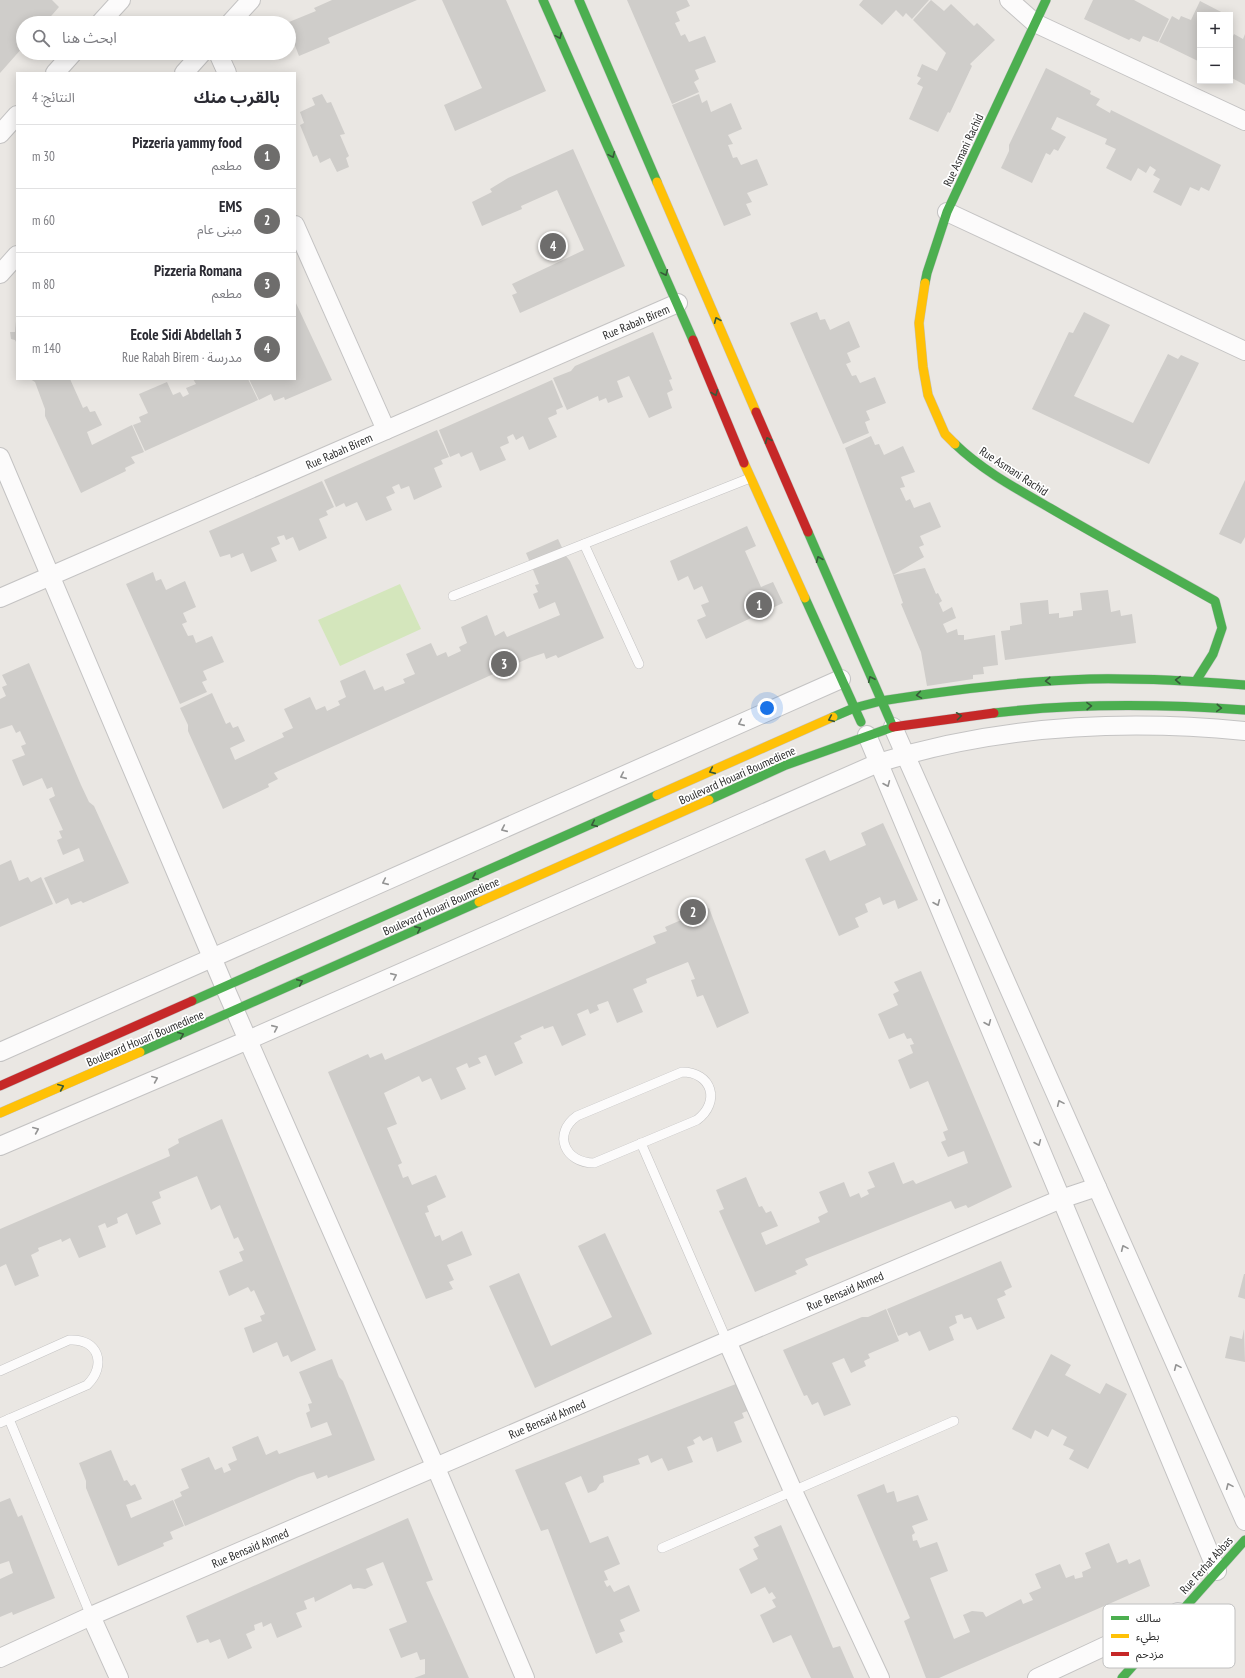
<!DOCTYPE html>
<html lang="ar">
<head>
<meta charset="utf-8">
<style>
  :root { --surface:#fff; --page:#f7f7f7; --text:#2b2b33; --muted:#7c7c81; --line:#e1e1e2; --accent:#6e6d6c }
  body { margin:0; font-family:"PT Sans Narrow","Noto Sans Arabic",sans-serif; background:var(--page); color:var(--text); direction:rtl }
  .controls { position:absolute; right:12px; top:12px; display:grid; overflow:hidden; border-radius:0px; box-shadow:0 2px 10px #0003 }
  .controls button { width:36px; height:36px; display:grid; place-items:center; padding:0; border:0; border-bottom:1px solid var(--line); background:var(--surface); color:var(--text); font:20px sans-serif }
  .you { position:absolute; left:767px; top:708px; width:14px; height:14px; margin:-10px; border:3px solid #fff; border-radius:50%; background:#1a73e8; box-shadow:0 0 0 6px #1a73e833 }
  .badge { display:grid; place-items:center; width:26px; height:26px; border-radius:50%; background:var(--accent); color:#fff; font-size:13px; font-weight:700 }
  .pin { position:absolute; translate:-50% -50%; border:2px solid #fff; box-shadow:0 1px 4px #0006 }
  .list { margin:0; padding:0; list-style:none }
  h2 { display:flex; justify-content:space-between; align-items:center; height:52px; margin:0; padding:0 16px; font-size:17px }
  h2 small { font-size:13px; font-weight:400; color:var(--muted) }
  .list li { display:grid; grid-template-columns:26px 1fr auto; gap:12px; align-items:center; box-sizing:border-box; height:64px; padding:0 16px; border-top:1px solid var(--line) }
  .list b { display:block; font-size:15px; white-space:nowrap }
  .list p { margin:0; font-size:13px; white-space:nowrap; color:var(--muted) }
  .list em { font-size:13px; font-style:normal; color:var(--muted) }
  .icon { flex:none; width:22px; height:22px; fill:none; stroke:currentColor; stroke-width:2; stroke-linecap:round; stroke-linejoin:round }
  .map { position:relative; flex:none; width:1245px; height:1678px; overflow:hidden; direction:ltr }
  .search { position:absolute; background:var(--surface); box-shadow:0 2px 10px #0003; left:16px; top:16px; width:280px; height:44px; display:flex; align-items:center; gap:10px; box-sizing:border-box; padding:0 14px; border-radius:22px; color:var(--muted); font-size:15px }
  .panel { position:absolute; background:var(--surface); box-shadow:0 2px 10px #0003; left:16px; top:72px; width:280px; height:308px; border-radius:0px; direction:rtl }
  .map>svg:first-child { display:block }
  .pitch { fill:#d4e6bc }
  .building { fill:#cfcdca }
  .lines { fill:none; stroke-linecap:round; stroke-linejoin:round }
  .lane-casing { stroke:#c4c3c3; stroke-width:10 }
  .street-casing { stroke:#c4c3c3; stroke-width:20 }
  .fast-casing { stroke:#c4c3c3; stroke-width:10 }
  .slow-casing { stroke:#c4c3c3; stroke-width:10 }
  .jam-casing { stroke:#c4c3c3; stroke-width:10 }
  .lane { stroke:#fcfbfb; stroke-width:9 }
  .street { stroke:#fcfbfb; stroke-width:18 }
  .fast { stroke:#4caf50; stroke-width:9 }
  .slow { stroke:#ffc107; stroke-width:9 }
  .jam { stroke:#c62828; stroke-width:9 }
  .oneway { stroke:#375a39 }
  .oneway2 { stroke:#949494 }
  .labels { text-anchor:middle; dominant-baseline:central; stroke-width:3.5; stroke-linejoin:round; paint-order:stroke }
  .street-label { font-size:12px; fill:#2c2c2c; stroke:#fff }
  .key { fill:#fff; stroke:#c0c0c0; stroke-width:1 }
  .key-label { font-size:11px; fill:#2c2c2c }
</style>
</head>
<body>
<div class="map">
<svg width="1245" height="1678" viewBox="0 0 1245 1678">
  <rect width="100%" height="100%" fill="#eae7e3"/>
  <!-- pitch -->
  <polygon class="pitch" points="400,584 421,629 340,666 318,620"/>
  <!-- building -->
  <g class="building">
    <polygon points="0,0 52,0 59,7 45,23 23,23 23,47 0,73"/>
    <polygon points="332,0 417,0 328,38 330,43 299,56 289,30 289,22 316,11 314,8"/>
    <polygon points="442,0 506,0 546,91 455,131 444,105 482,88"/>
    <polygon points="627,0 687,0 690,6 676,12 680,21 675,23 681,36 685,34 689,42 705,36 716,62 695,70 699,79 694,82 699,92 672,104"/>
    <polygon points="863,0 929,0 912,19 906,13 903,17 896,10 882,25 859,5"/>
    <polygon points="931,0 944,11 951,4 974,26 977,23 995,40 970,64 972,66 950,113 948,112 938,132 909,119 923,87 917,84 921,78 917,76 922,64 937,71 946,53 913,20"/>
    <polygon points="1093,0 1134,0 1169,19 1158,42 1143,36 1140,42 1131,38 1129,40 1084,19"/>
    <polygon points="1200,1 1227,15 1200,15 1200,62 1159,42 1172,16 1179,20 1181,16 1191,20"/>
    <polygon points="1234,34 1243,39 1245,34 1245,85 1230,77 1230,40 1231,40"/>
    <polygon points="1046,68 1091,91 1090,94 1100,99 1096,105 1110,113 1111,110 1221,165 1209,191 1201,187 1199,191 1190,187 1181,206 1153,192 1160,179 1153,175 1156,170 1150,166 1146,173 1138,168 1131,181 1106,168 1116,149 1105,144 1107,139 1057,117 1051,129 1066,137 1058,151 1054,149 1050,155 1046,153 1032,183 1001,168 1009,151 1009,145"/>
    <polygon points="322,94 327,103 331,102 345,134 340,135 349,156 346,158 349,167 337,172 330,158 320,163 317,155 313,157 300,125 304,123 300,112 315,105 312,98"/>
    <polygon points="699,94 702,103 707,100 711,112 731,103 742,129 728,135 733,144 728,145 733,158 737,157 741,165 757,159 768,185 747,193 752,202 746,204 751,215 724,226 672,105"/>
    <polygon points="573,149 625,266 520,313 512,295 517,293 512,284 584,250 557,190 521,206 522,209 482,226 472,202 492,192 490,189 508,178"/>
    <polygon points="295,301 332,380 285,400 284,397 274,401 271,394 259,400 249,379 295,379"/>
    <polygon points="817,312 820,320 825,319 830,330 849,321 860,347 847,353 851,362 846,364 852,376 856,375 860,383 875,377 886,403 866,411 870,420 865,422 869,433 843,444 790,323"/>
    <polygon points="1084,312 1110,325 1074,396 1133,423 1168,354 1178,359 1181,355 1199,363 1149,464 1032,409 1069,332 1073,333"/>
    <polygon points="16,321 17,321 17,344 15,340 11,339 10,332 15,332"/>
    <polygon points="653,332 672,379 669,380 673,390 667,393 672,408 649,418 629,376 617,381 623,397 608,403 606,398 599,401 598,396 567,410 553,378 571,371 575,366"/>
    <polygon points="30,379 70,379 83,408 87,406 90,412 95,411 102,425 87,432 92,445 132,425 144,452 131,457 135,463 125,468 126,471 81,493 45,416 45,409 35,382"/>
    <polygon points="193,379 248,379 258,400 145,451 133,425 141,422 139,417 148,413 139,394 167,382 173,395 180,392 183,397 189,394 186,388 196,384"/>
    <polygon points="552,380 563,407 556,410 557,414 548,418 557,437 529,450 523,436 516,440 513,434 507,437 509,443 500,447 506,460 480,471 472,452 461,457 459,453 450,457 439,430"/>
    <polygon points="437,430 449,457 441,460 443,464 434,468 442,487 414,500 409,486 401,489 399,484 392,487 395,493 386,497 392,510 366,521 357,502 346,507 344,503 336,507 324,480"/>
    <polygon points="871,436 875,445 879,444 884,455 903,446 915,472 901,477 905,487 900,488 906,501 910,499 914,508 930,502 941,527 920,536 924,545 919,547 924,557 893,575 845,448"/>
    <polygon points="1245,480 1245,537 1241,544 1219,534"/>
    <polygon points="322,481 334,507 326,511 328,515 319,519 327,538 299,551 293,537 286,540 284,535 277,537 280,544 271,548 277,561 251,572 243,553 231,558 230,554 220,557 209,531"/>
    <polygon points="747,526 756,546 745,551 761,587 773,582 783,603 706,639 697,620 706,616 701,605 709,602 702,586 694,590 688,576 678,581 670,561"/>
    <polygon points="558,539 566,556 570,561 604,638 558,658 556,655 546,659 544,653 529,658 274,773 278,779 268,784 269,787 223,809 188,731 188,725 180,708 212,693 226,724 230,722 233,728 238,726 245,741 230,748 235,760 284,737 282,733 293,728 284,709 310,697 316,710 325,706 327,711 340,705 338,701 346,697 340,681 365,670 374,690 383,686 385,691 405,683 403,679 415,674 406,654 431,643 437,656 446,652 448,657 461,651 459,647 467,643 461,627 487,615 495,636 504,631 507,637 560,615 555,602 539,609 533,594 538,592 535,585 539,584 526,553"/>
    <polygon points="925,568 936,594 938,593 942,601 939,603 943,612 952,607 956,618 943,624 947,633 957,629 958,635 964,635 964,640 995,635 998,665 983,667 984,674 973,675 973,679 927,686 921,652 901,604 903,603 893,575"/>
    <polygon points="153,572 156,581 161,579 166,590 185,581 196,607 183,613 187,622 182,624 188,636 193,635 196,643 212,636 224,662 203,671 207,680 202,682 207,692 180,704 126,584"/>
    <polygon points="1108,590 1111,612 1120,610 1121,616 1132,614 1136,643 1005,660 1001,631 1010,630 1010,626 1022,624 1020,603 1048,600 1049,614 1059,613 1059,618 1073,616 1073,611 1082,610 1080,593"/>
    <polygon points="29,663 81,785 89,802 94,806 129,883 83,903 81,901 71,905 68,898 56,904 44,878 84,861 79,848 63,855 57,840 62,838 59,831 63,830 49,799 55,796 52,787 47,789 42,778 23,786 12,760 25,755 21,746 26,744 20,731 16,733 12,725 0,729 0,699 6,696 2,687 7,685 2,675"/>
    <polygon points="883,823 918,900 898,909 895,900 883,905 880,897 865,904 868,912 855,918 859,927 839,936 805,859 825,850 830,861 866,845 861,833"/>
    <polygon points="11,860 19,881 28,877 31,882 41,877 53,904 0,927 0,865"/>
    <polygon points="709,908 749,1013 717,1028 703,995 697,997 691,980 695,979 688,962 646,979 647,983 633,989 643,1012 617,1023 608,1001 597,1005 599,1010 590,1014 588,1009 577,1014 586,1035 562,1046 553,1026 544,1029 543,1026 520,1036 522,1039 514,1043 523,1063 495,1076 486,1055 478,1058 481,1063 469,1068 467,1063 456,1068 466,1089 441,1100 431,1078 422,1082 419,1076 384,1093 397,1124 387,1128 402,1163 398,1165 403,1178 408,1176 412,1185 436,1175 446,1197 427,1206 429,1212 425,1213 435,1237 440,1235 442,1241 462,1231 472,1255 447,1265 454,1280 449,1282 453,1289 426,1299 328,1072 368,1054 370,1058 382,1053 385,1060 656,943 653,936 667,931 665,927"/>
    <polygon points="921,971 1012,1187 968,1208 966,1205 955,1209 951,1201 805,1259 808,1265 795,1271 797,1274 755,1292 719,1211 724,1209 716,1190 746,1177 759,1207 762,1206 766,1213 771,1211 778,1226 761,1233 766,1245 820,1222 818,1217 828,1212 819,1192 844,1182 850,1197 859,1193 861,1198 869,1194 867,1190 875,1187 868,1172 894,1162 903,1184 913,1180 916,1184 968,1163 964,1151 948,1157 941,1142 946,1140 943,1132 948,1130 928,1081 910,1089 898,1060 913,1053 910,1045 914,1044 911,1038 907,1039 904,1033 889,1039 878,1014 898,1005 893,994 899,991 894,982"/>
    <polygon points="222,1119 316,1350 291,1362 288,1355 283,1357 277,1342 253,1353 244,1328 262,1321 260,1316 265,1314 254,1290 251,1292 248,1287 229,1296 219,1271 243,1261 239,1252 244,1250 238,1237 234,1239 220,1205 211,1210 197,1176 159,1192 161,1198 152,1202 161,1224 136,1235 127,1213 117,1218 118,1223 107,1228 105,1223 98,1226 106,1247 79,1258 70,1238 62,1242 61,1239 38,1248 39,1251 31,1255 39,1276 15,1286 6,1264 0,1267 0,1229 170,1156 168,1149 179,1143 178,1139"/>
    <polygon points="605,1233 652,1334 535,1388 489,1286 519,1273 551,1346 612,1317 578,1246"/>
    <polygon points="1001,1261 1012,1287 1004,1291 1006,1295 997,1299 1005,1318 977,1330 971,1317 964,1319 962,1314 955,1316 957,1323 949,1327 954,1340 929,1351 920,1331 909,1336 907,1332 898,1336 887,1309"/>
    <polygon points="1244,1274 1245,1274 1245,1299 1238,1297"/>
    <polygon points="886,1309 899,1341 868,1354 870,1358 864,1361 866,1366 851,1373 844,1358 832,1363 851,1405 824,1416 818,1402 812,1405 807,1395 804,1396 783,1350 862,1317 868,1317"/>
    <polygon points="1244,1329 1245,1362 1225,1358 1230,1336 1242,1339"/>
    <polygon points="1051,1354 1071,1365 1065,1375 1100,1394 1106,1383 1127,1394 1088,1469 1069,1459 1074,1450 1063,1445 1067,1437 1052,1429 1048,1437 1035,1430 1031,1439 1012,1429"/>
    <polygon points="332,1359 339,1377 343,1381 375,1460 328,1478 327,1475 317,1479 314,1472 299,1477 185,1526 174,1500 182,1496 180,1492 189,1488 181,1469 209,1457 215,1470 222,1467 224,1473 231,1470 228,1464 237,1460 232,1447 258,1436 266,1455 277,1450 279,1454 332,1435 327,1422 311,1428 306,1413 310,1411 308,1404 312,1403 299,1372"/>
    <polygon points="741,1382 753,1409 742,1413 744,1418 734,1422 742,1442 717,1452 712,1437 703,1441 700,1436 693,1440 695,1444 687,1447 693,1462 668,1471 662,1458 651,1463 648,1455 638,1459 640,1464 603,1476 604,1482 600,1484 596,1490 588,1493 581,1476 565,1483 590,1543 608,1536 620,1564 604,1571 608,1580 604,1581 607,1587 610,1585 614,1592 629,1585 640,1611 620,1620 625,1631 619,1633 623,1642 596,1654 548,1529 541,1531 515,1470"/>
    <polygon points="111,1450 124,1481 127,1480 131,1486 135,1484 142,1499 126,1505 131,1518 173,1500 184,1526 170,1532 173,1539 163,1543 164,1546 118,1566 86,1488 86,1481 79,1463"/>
    <polygon points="884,1484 887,1493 894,1491 897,1502 918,1495 928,1520 912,1526 915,1533 912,1535 913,1541 917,1540 920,1548 937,1542 948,1571 930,1578 954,1639 970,1632 963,1615 972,1611 983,1612 986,1617 1021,1599 1023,1604 1033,1600 1029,1593 1041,1588 1035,1574 1060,1564 1066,1578 1074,1575 1075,1579 1083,1577 1082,1572 1091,1568 1085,1553 1109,1543 1117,1563 1127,1559 1129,1564 1140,1559 1150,1586 939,1678 926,1678 904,1621 910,1618 857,1495"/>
    <polygon points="10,1498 18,1517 22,1515 55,1598 13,1615 12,1612 0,1617 0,1579 13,1573 9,1561 0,1564 0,1502"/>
    <polygon points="408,1518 433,1580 426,1582 469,1678 414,1678 425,1674 425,1659 420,1660 417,1652 401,1658 389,1629 407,1622 383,1562 366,1569 373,1585 365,1589 358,1588 353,1589 351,1584 315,1602 314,1597 304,1601 307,1609 296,1613 302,1627 277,1638 271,1623 263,1627 262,1622 254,1625 255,1630 246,1634 252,1648 228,1659 220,1639 210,1643 208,1639 197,1643 186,1616"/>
    <polygon points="781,1525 833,1648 840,1646 854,1678 811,1678 791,1635 773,1643 760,1615 776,1607 772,1600 776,1598 772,1592 769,1594 765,1587 751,1594 739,1569 758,1559 753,1549 759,1546 754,1537"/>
  </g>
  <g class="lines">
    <!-- lane casing -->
    <g class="lane-casing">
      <g id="lane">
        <polyline points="584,544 639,664"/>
        <polyline points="453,596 750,478"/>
        <path d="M682 1072C712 1072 721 1102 697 1120L594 1163C565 1163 552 1134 577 1116Z"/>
        <polyline points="641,1143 727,1341"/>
        <path d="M0 1371 69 1340C99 1338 107 1366 87 1385L0 1423"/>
        <polyline points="9,1419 91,1616"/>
        <polyline points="662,1548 954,1421"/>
      </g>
    </g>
    <!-- street casing -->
    <g class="street-casing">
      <g id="street">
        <polyline points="1009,0 1035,23 1245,121"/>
        <polyline points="100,23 121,0"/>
        <polyline points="230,23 251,0"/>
        <polyline points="218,53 227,73"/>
        <polyline points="55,73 73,53"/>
        <polyline points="184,73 202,53"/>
        <polyline points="0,134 17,115"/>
        <polyline points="947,212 1245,351"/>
        <polyline points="295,225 386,430"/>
        <polyline points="0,274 17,255"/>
        <polyline points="0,457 225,988 436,1468 525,1678"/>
        <polyline points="0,598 678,303"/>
        <polyline points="893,727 1245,1521"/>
        <polyline points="867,735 1217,1571"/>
        <polyline points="0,1052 841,679"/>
        <path d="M0 1146 248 1040 878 763C996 726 1123 719 1245 731"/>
        <polyline points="727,1341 793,1491 880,1678"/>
        <polyline points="91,1616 119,1678"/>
        <polyline points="0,1658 91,1616 727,1341 1061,1199 1097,1187"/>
        <polyline points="1037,1678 1178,1612"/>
      </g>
    </g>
    <!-- fast casing -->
    <g class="fast-casing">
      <g id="fast">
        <polyline points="543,0 693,340"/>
        <polyline points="579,0 657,182"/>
        <polyline points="925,283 927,273 947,212 1046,0"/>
        <path d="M955 444C983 471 1017 489 1050 508 1105 540 1160 570 1215 601L1222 628 1213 654 1196 681"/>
        <polyline points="805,598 861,722"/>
        <path d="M881 701C950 690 1020 681 1090 679 1142 678 1193 681 1245 685"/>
        <path d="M994 713C1078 703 1161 704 1245 710"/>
        <polyline points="833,717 854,708 881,701"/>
        <polyline points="709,800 786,765 893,727 808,532"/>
        <polyline points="192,1001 657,795"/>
        <polyline points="140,1052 479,902"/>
        <polyline points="1122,1678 1245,1540"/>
      </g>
    </g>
    <!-- slow casing -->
    <g class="slow-casing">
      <g id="slow">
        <polyline points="657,182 756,412"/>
        <polyline points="925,283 919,323 923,367 928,395 945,434 955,444"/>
        <polyline points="744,463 805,598"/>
        <polyline points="657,795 833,717"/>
        <polyline points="479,902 709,800"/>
        <polyline points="0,1113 140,1052"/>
      </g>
    </g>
    <!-- jam casing -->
    <g class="jam-casing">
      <g id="jam">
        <polyline points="693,340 744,463"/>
        <polyline points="756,412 808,532"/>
        <polyline points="893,727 994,713"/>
        <polyline points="0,1086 192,1001"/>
      </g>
    </g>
    <!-- lane -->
    <use href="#lane" class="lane"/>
    <!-- street -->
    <use href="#street" class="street"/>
    <!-- fast -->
    <use href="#fast" class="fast"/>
    <!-- slow -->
    <use href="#slow" class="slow"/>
    <!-- jam -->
    <use href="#jam" class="jam"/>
  </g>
  <!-- one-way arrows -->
  <defs><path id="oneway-chevron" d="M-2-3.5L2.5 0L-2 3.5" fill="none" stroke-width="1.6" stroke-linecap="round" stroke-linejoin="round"/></defs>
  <g class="oneway">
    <use href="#oneway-chevron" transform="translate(559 36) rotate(66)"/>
    <use href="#oneway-chevron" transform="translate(612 155) rotate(66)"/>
    <use href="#oneway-chevron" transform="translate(665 273) rotate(66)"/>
    <use href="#oneway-chevron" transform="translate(717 320) rotate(-113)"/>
    <use href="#oneway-chevron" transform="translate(715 393) rotate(68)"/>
    <use href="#oneway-chevron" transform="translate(768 440) rotate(-113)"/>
    <use href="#oneway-chevron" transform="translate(819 559) rotate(-113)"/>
    <use href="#oneway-chevron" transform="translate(871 679) rotate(-115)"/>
    <use href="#oneway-chevron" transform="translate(1178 680) rotate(-178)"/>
    <use href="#oneway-chevron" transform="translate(1048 681) rotate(176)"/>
    <use href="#oneway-chevron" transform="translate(919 695) rotate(171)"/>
    <use href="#oneway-chevron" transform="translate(1089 706) rotate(-1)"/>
    <use href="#oneway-chevron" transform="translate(1219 708) rotate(4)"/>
    <use href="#oneway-chevron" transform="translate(959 716) rotate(-7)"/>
    <use href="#oneway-chevron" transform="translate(831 719) rotate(156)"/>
    <use href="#oneway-chevron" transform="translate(712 771) rotate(156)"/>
    <use href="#oneway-chevron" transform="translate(594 824) rotate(156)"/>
    <use href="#oneway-chevron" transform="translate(475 877) rotate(156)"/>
    <use href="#oneway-chevron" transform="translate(418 929) rotate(-24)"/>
    <use href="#oneway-chevron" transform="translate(300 982) rotate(-24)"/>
    <use href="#oneway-chevron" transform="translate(181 1035) rotate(-23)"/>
    <use href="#oneway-chevron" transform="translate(61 1087) rotate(-23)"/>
  </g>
  <g class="oneway2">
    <use href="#oneway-chevron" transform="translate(741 723) rotate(156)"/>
    <use href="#oneway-chevron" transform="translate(623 776) rotate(156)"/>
    <use href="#oneway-chevron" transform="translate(887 784) rotate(67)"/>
    <use href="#oneway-chevron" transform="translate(504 829) rotate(156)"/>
    <use href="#oneway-chevron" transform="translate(385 882) rotate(156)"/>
    <use href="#oneway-chevron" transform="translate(937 903) rotate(67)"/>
    <use href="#oneway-chevron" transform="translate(394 976) rotate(-24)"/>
    <use href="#oneway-chevron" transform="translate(988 1023) rotate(67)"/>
    <use href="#oneway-chevron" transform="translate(275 1028) rotate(-24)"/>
    <use href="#oneway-chevron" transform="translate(155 1079) rotate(-23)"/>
    <use href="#oneway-chevron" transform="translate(1060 1103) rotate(-114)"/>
    <use href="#oneway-chevron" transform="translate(36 1130) rotate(-23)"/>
    <use href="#oneway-chevron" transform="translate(1038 1143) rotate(67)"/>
    <use href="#oneway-chevron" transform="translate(1124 1248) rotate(-114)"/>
    <use href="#oneway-chevron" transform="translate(1177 1367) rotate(-114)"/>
    <use href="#oneway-chevron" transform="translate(1229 1486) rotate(-114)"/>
  </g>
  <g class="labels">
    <!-- street labels -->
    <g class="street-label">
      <text transform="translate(963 150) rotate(-65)">Rue Asmani Rachid</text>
      <text transform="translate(636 322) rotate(-23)">Rue Rabah Birem</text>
      <text transform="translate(339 451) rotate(-24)">Rue Rabah Birem</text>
      <text transform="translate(1014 471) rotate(33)">Rue Asmani Rachid</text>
      <text transform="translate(737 775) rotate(-24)">Boulevard Houari Boumediene</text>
      <text transform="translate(441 906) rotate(-24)">Boulevard Houari Boumediene</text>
      <text transform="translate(145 1038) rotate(-23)">Boulevard Houari Boumediene</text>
      <text transform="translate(845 1291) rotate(-23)">Rue Bensaid Ahmed</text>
      <text transform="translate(547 1419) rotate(-23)">Rue Bensaid Ahmed</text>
      <text transform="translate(250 1548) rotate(-23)">Rue Bensaid Ahmed</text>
      <text transform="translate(1206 1565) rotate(-48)">Rue Ferhat Abbas</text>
    </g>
  </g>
  <!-- legend -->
  <rect x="1103" y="1604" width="132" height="64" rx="6" class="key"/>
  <rect x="1111" y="1616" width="18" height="4" fill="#4caf50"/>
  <rect x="1111" y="1634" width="18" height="4" fill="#ffc107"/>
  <rect x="1111" y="1652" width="18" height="4" fill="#c62828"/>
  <g class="key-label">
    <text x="1136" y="1622">سالك</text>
    <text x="1136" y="1640">بطيء</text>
    <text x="1136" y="1658">مزدحم</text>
  </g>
</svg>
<div class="controls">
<button>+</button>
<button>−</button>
</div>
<div class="you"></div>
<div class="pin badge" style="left:759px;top:605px">1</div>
<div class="pin badge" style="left:693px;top:912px">2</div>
<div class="pin badge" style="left:504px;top:664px">3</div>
<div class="pin badge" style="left:553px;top:246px">4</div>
<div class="search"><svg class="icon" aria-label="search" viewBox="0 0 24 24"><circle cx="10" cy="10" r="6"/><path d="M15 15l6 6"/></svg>ابحث هنا</div>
<section class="panel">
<h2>بالقرب منك<small>النتائج: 4</small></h2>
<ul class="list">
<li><span class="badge">1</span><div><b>Pizzeria yammy food</b><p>مطعم</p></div><em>30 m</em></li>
<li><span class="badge">2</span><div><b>EMS</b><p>مبنى عام</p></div><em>60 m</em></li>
<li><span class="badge">3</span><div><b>Pizzeria Romana</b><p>مطعم</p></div><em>80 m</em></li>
<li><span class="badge">4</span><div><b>Ecole Sidi Abdellah 3</b><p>مدرسة · Rue Rabah Birem</p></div><em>140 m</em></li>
</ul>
</section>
</div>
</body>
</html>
